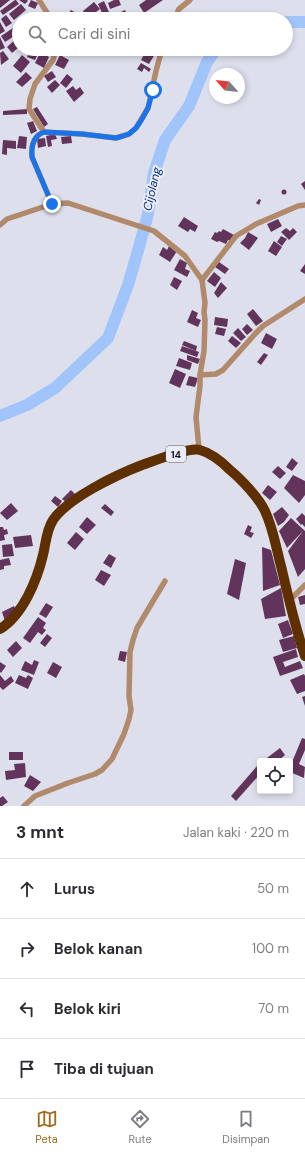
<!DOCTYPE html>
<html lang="id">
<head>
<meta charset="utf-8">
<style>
  :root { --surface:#fff; --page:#f7f7f7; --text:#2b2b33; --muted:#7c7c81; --line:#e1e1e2; --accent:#9e6b21 }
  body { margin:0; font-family:"DM Sans",sans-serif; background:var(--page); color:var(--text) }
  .controls { position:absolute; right:12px; bottom:12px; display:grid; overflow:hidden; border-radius:4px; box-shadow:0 2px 6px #0003 }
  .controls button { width:36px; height:36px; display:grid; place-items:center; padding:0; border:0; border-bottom:1px solid var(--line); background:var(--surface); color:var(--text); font:20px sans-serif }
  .compass { position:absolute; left:209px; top:68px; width:36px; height:36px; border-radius:50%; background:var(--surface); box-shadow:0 2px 6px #0003; rotate:297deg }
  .stop { position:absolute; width:12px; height:12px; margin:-9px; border:3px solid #1a73e8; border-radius:50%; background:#fff }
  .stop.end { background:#1a73e8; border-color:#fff; box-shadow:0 1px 4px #0008 }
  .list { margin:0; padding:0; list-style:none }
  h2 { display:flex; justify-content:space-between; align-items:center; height:52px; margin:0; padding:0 16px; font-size:17px }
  h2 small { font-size:13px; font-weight:400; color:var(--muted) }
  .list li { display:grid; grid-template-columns:26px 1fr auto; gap:12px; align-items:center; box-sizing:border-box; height:60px; padding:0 16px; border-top:1px solid var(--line) }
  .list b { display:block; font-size:15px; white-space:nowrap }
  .list em { font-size:13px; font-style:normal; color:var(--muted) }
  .icon { flex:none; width:22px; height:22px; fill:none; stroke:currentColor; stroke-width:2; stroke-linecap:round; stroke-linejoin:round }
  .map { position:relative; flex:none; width:305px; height:806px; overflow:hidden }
  .search { position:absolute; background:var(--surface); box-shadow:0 2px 6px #0003; left:12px; right:12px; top:12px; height:44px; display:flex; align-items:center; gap:10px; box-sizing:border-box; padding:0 14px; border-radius:22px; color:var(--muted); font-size:15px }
  .sheet { height:292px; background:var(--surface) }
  nav { display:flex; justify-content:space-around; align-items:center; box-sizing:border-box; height:56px; border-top:1px solid var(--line); background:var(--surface); font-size:11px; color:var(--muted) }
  nav a { display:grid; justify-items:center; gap:2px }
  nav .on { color:var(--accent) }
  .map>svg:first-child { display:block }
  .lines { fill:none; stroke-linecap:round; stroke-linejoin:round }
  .river { stroke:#a1c5fa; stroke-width:12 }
  .building { fill:#62345b }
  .street { stroke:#b1896b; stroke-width:5.5 }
  .highway { stroke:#5e2f00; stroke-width:10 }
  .route { stroke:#1a73e8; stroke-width:5 }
  .labels { text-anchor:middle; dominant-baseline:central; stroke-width:4; stroke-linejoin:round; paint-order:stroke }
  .shield { fill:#eaedf9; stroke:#57585f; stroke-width:1 }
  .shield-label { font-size:10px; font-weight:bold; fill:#18181d }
  .water-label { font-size:12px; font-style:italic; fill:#093572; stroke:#eaedf9 }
</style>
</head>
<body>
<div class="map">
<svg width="305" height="806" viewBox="0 0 305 806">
  <rect width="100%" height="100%" fill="#dde0ec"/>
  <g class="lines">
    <!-- river -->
    <g class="river">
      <polyline points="265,19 267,19"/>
      <polyline points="286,22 305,22"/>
      <polyline points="0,416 27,405 55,388 108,338 128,285 139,247 148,214 154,173 165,140 189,106 207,62 216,49"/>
    </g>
  </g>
  <!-- building -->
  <g class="building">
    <polygon points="0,0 10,0 0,8"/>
    <polygon points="15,0 16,0 19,4 3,15 0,11"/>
    <polygon points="19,0 27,0 28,1 25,4"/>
    <polygon points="31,0 38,3 35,9 28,6"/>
    <polygon points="114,0 119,0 121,5 110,9 108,3"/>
    <polygon points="146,0 163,0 144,13 139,5"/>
    <polygon points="104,1 109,12 103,15 98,4"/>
    <polygon points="94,2 100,9 88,18 83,11"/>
    <polygon points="21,4 26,10 14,20 9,14"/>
    <polygon points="71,10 84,18 83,19 65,19"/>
    <polygon points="125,10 129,19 122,19 121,18 118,19 106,19"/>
    <polygon points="160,14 165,19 156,19"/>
    <polygon points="6,15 12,23 6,27 1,19"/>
    <polygon points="32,15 35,19 26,19"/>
    <polygon points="0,22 5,31 0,34"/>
    <polygon points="19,24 19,33 5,42 1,36"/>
    <polygon points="0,37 5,48 0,50"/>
    <polygon points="17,38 19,40 19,47 12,53 7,47"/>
    <polygon points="21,49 29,49 26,54 20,51"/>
    <polygon points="31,49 40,49 35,60 27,57"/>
    <polygon points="42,49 46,51 44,54 49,57 44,68 35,63"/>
    <polygon points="147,49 158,49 149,64 141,60"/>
    <polygon points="3,51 9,59 1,65 0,53"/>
    <polygon points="22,55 30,62 21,73 13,66"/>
    <polygon points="60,55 69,60 64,69 55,65"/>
    <polygon points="141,63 151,69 149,72 144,68 142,72 137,69"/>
    <polygon points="52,71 56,77 48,82 44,76"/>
    <polygon points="26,72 32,78 22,87 16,82"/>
    <polygon points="67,74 73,79 66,88 60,83"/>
    <polygon points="55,80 60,85 52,93 47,87"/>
    <polygon points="73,86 76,90 80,87 84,93 74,102 66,91"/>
    <polygon points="37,107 48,124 44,127 33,109"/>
    <polygon points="27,109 27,114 3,115 3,111"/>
    <polygon points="33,121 37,131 31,134 27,123"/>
    <polygon points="55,134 57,139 51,140 52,146 48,147 46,136"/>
    <polygon points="19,136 27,137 26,149 17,148"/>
    <polygon points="71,136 72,143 62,144 61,137"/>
    <polygon points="45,138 46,146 38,148 37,139"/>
    <polygon points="3,140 16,141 16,149 7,148 7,155 2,154"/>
    <polygon points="305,181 305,190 301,184"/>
    <circle cx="284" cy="192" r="2.5"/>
    <polygon points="259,199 261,200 259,205 256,203"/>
    <polygon points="184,217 198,226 195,232 190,229 188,232 178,226"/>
    <polygon points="278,219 282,226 271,232 267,224"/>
    <polygon points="286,228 290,231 293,228 297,232 289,240 281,232"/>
    <polygon points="223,229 234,235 231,241 228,240 226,244 219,241 217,242 211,239 215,232 217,233 219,231 221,232"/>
    <polygon points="248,232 258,238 249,250 240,243 245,238"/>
    <polygon points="281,236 287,239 282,246 277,242"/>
    <polygon points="274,241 282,247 276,256 268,251"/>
    <polygon points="169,246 177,251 170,262 159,255 163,247 167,250"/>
    <polygon points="180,259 187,263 185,269 190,271 187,277 174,270"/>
    <polygon points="219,262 229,269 225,274 215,267"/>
    <polygon points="305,264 305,274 300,271"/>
    <polygon points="214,272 221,278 215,287 207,281"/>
    <polygon points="174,277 182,281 177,290 170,285"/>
    <polygon points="221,282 227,288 218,298 214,293"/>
    <polygon points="253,309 263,321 256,326 247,314"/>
    <polygon points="192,310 198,313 196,318 201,320 198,327 187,322"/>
    <polygon points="215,317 228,319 227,327 214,325"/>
    <polygon points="247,324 253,330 247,335 242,329"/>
    <polygon points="217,327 226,329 224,336 215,334"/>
    <polygon points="238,328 246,337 241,341 233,333"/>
    <polygon points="266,333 277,339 272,349 261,343"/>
    <polygon points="232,336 241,343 236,348 228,341"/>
    <polygon points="184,341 197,346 196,351 182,345"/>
    <polygon points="182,346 199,352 197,357 180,351"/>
    <polygon points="264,353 268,355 261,365 257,362"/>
    <polygon points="187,355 200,359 198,364 187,360"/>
    <polygon points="179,358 192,363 190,370 176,366"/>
    <polygon points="175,369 186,374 180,388 169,383"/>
    <polygon points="189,376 198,378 195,387 186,385"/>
    <polygon points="292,458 298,463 292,471 286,467"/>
    <polygon points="278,466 286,473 280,479 272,472"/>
    <polygon points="293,475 305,481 305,495 299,503 284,488"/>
    <polygon points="268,485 277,492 270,500 262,493"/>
    <polygon points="71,490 75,494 67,503 62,499"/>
    <polygon points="55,496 62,501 58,507 51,501"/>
    <polygon points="11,503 18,511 7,520 0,513"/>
    <polygon points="105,504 114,512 111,516 101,508"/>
    <polygon points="282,507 289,515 284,522 278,526 273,514"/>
    <polygon points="302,513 305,516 305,527 302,524 301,525 296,519"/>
    <polygon points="87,517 96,525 87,534 79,527"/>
    <polygon points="291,518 305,531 305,569 298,577 288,551 303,531 287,548 279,531"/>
    <polygon points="248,525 252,527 250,532 254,533 251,538 244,534"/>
    <polygon points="0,527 3,527 4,530 7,529 8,534 4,535 5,540 0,541"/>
    <polygon points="76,532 84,539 75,550 67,543"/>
    <polygon points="31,535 33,546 15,548 13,537"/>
    <polygon points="12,544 14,556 3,557 2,545"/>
    <polygon points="262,547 271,550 280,585 263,591"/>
    <polygon points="109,554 116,558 111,568 103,563"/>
    <polygon points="9,558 11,565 4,566 4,569 0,570 0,560"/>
    <polygon points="235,559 246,563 239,600 227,594"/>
    <polygon points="101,570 111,575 104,586 95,580"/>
    <polygon points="281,588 286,616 265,619 261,599"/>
    <polygon points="305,595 305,604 300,605 298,597"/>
    <polygon points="46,603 53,607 46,618 39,614"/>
    <polygon points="14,606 16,610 5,621 2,612"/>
    <polygon points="38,617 46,623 43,628 46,630 42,635 38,632 30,643 23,638"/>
    <polygon points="288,620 293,634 283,638 278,624"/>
    <polygon points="47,634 52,638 45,647 40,643"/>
    <polygon points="294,636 297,648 283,652 279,640"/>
    <polygon points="16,641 22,648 13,657 7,650"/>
    <polygon points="296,649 298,657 283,662 285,667 300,661 303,668 280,676 273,657"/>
    <polygon points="120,651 127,652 125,662 118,660"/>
    <polygon points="34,660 39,662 34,675 21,670 25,661 32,665"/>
    <polygon points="0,662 6,666 1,673 0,672"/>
    <polygon points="53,662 62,667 56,678 47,673"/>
    <polygon points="304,674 305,676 305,691 297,694 290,680"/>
    <polygon points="0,675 5,681 11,676 14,681 3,690 0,687"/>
    <polygon points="19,675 26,678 28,675 33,678 28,689 15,683"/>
    <polygon points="305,696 305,706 302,697"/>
    <polygon points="302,738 305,739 305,750 299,764 305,767 304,778 290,772 290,767"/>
    <polygon points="280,748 285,755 278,761 263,761"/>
    <rect x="9" y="752" width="14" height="8"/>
    <polygon points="25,763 26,777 6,780 5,771 15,770 14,764"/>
    <polygon points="258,765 260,766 260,774 236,801 231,796"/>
    <polygon points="30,775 41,782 33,791 24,786"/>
    <polygon points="3,796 8,802 2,806 0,806 0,798"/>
  </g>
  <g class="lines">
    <!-- street -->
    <g class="street">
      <polyline points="39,0 51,19"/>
      <polyline points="174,19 179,9 190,0"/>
      <polyline points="44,132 29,109 30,99 35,84 53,60 56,49"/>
      <path d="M52 204 32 157C31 146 33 136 44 132L82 134 116 138 129 134 136 128 148 108 156 71 162 49"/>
      <polyline points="0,225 7,219 52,204 68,203 154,231 185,256 202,280"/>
      <polyline points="200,375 216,374 223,370 254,335 263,326 305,299"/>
      <polyline points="199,449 196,417 200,386 200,375 204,351 205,320 204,312 205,303 202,280 236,236 256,224 298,206 305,205"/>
      <polyline points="289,601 305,585"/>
      <polyline points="24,806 35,796 68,783 95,774 102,770 112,759 124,734 129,719 131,710 129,696 130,652 133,640 137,628 165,581"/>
    </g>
    <!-- highway -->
    <path class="highway" d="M0 629C23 615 37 580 43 555 46 543 46 531 53 520 68 498 116 475 142 465 154 461 188 447 200 450 211 453 222 462 230 470 241 479 259 498 265 511 273 528 276 547 281 566 288 596 295 627 305 656"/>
  </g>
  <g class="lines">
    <!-- route -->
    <path class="route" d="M52 204 32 157C31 146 33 136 44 132L82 134 116 138 123 136 129 134 136 128 142 119 148 108 153 90"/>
  </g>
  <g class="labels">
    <!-- shield labels -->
    <rect class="shield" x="166" y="446" width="20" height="16" rx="3"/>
    <g class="shield-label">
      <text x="176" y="454">14</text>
    </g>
    <!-- water labels -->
    <g class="water-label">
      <text transform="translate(152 189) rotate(-77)">Cijolang</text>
    </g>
  </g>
</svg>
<div class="controls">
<button><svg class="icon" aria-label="locate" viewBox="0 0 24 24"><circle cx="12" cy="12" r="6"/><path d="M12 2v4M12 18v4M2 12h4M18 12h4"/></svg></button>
</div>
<svg class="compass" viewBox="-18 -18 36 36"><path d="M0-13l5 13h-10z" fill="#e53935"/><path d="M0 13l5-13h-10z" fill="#7c7c81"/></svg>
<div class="stop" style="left:153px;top:90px"></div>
<div class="stop end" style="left:52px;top:204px"></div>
<div class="search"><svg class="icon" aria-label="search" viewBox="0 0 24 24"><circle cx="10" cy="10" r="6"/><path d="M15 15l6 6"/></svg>Cari di sini</div>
</div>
<section class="sheet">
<h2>3 mnt<small>Jalan kaki · 220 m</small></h2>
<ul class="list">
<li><svg class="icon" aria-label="ahead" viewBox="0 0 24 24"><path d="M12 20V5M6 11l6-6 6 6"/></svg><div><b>Lurus</b></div><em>50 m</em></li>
<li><svg class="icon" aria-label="right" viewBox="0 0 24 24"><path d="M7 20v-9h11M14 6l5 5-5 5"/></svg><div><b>Belok kanan</b></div><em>100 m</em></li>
<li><svg class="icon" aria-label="left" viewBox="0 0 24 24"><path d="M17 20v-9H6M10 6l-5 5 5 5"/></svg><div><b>Belok kiri</b></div><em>70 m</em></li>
<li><svg class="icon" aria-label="arrive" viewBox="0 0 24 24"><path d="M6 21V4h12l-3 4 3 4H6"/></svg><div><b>Tiba di tujuan</b></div></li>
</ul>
</section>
<nav>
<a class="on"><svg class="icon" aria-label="map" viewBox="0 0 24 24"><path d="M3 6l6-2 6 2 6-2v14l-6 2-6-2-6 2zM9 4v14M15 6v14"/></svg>Peta</a>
<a><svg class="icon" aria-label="directions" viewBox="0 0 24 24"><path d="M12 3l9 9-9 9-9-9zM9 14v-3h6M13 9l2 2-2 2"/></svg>Rute</a>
<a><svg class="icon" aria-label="saved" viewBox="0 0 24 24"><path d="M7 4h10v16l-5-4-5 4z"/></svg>Disimpan</a>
</nav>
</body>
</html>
